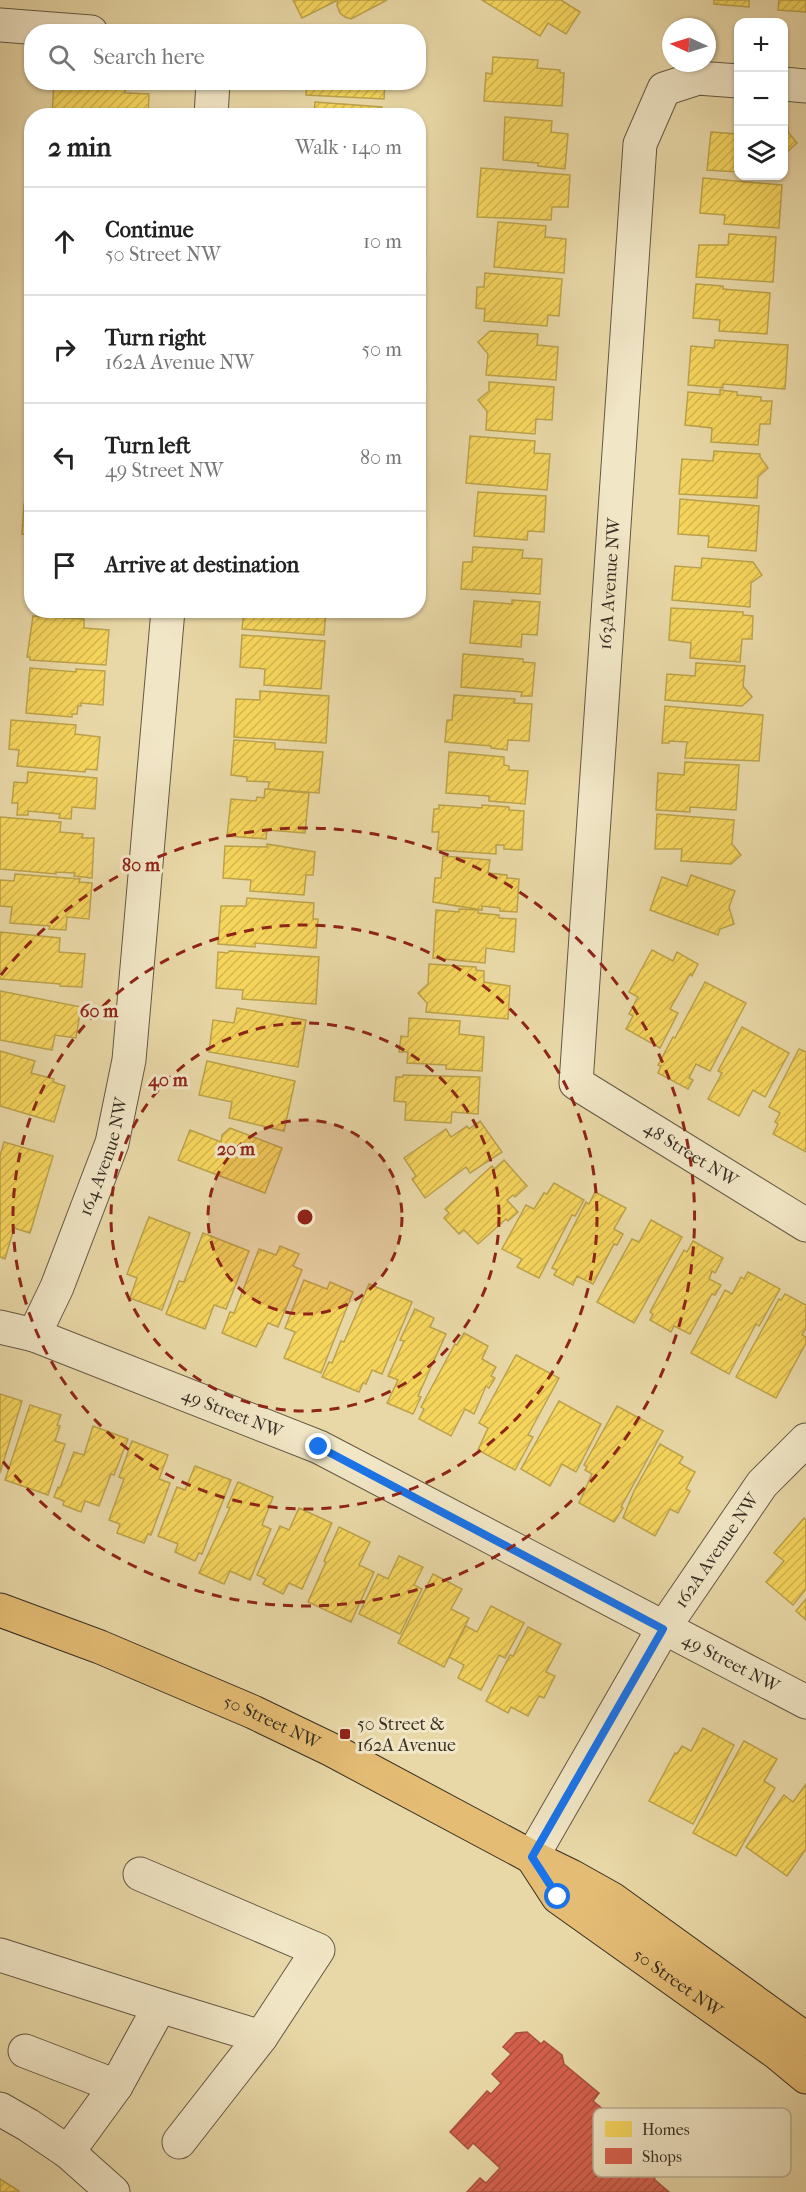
<!DOCTYPE html>
<html lang="en">
<head>
<meta charset="utf-8">
<style>
  :root { --surface:#fff; --page:#f6f6f6; --text:#222; --muted:#767676; --line:#e0e0e0 }
  body { margin:0; font-family:"IM FELL French Canon",serif; background:var(--page); color:var(--text) }
  .controls { position:absolute; right:18px; top:18px; display:grid; overflow:hidden; border-radius:12px; box-shadow:0 2px 4px #0004 }
  .controls button { width:54px; height:54px; display:grid; place-items:center; padding:0; border:0; border-bottom:2px solid var(--line); background:var(--surface); color:var(--text); font:30px sans-serif }
  .compass { position:absolute; left:662px; top:18px; width:54px; height:54px; border-radius:50%; background:var(--surface); box-shadow:0 2px 4px #0004; rotate:274deg }
  .stop { position:absolute; width:18px; height:18px; margin:-14px; border:4px solid #1a73e8; border-radius:50%; background:#fff }
  .stop.end { background:#1a73e8; border-color:#fff; box-shadow:0 2px 6px #0008 }
  .list { margin:0; padding:0; list-style:none }
  h2 { display:flex; justify-content:space-between; align-items:center; height:78px; margin:0; padding:0 24px; font-size:26px }
  h2 small { font-size:20px; font-weight:400; color:var(--muted) }
  .list li { display:grid; grid-template-columns:39px 1fr auto; gap:18px; align-items:center; box-sizing:border-box; height:108px; padding:0 24px; border-top:2px solid var(--line) }
  .list b { display:block; font-size:22px; white-space:nowrap }
  .list p { margin:0; font-size:20px; white-space:nowrap; color:var(--muted) }
  .list em { font-size:20px; font-style:normal; color:var(--muted) }
  .icon { flex:none; width:33px; height:33px; fill:none; stroke:currentColor; stroke-width:2; stroke-linecap:round; stroke-linejoin:round }
  .map { position:relative; flex:none; width:806px; height:2192px; overflow:hidden }
  .search { position:absolute; background:var(--surface); box-shadow:0 2px 4px #0004; left:24px; top:24px; width:402px; height:66px; display:flex; align-items:center; gap:15px; box-sizing:border-box; padding:0 21px; border-radius:24px; color:var(--muted); font-size:22px }
  .panel { position:absolute; background:var(--surface); box-shadow:0 2px 4px #0004; left:24px; top:108px; width:402px; height:510px; border-radius:24px }
  .map>svg:first-child { display:block }
  .homes { fill:url(#homes-hatch); stroke:#bca34b; stroke-width:1.5 }
  .shops { fill:url(#shops-hatch); stroke:#a65140; stroke-width:1.5 }
  .lines { fill:none; stroke-linecap:round; stroke-linejoin:round }
  .minor-casing { stroke:#635844; stroke-width:35 }
  .major-casing { stroke:#362e23; stroke-width:35 }
  .minor { stroke:#f1e6c6; stroke-width:33 }
  .major { stroke:#e4bc74; stroke-width:33 }
  .route { stroke:#1a73e8; stroke-width:8 }
  .ring { fill:none; stroke:#8f2418; stroke-width:3; stroke-dasharray:10 8 }
  .poi-dot { fill:#8f2418; stroke:#f1e6c6; stroke-width:2 }
  .labels { text-anchor:middle; dominant-baseline:central; stroke-width:6; stroke-linejoin:round; paint-order:stroke }
  .street-label { font-size:18px; fill:#362e23; stroke:#f1e6c6 }
  .poi-label { font-size:18px; fill:#362e23; stroke:#f1e6c6; text-anchor:start }
  .key { fill:#f1e6c6; stroke:#b9af95; stroke-width:1.5 }
  .key-label { font-size:16px; fill:#362e23 }
  .centre { fill:#8f2418; stroke:#f1e6c6; stroke-width:3 }
  .ring-label { font-size:18px; text-anchor:middle; font-weight:bold; fill:#8f2418; stroke:#f1e6c6; stroke-width:6; stroke-linejoin:round; paint-order:stroke }
</style>
</head>
<body>
<div class="map">
<svg width="806" height="2192" viewBox="0 0 806 2192">
  <defs>
    <pattern id="homes-hatch" width="6" height="6" patternUnits="userSpaceOnUse" patternTransform="scale(1.5)"><rect width="6" height="6" fill="#f6d55c"/><path d="M-1 1l2-2M0 6l6-6M5 7l2-2" fill="none" stroke="#d4b750"/></pattern>
    <pattern id="shops-hatch" width="6" height="6" patternUnits="userSpaceOnUse" patternTransform="scale(1.5)"><rect width="6" height="6" fill="#d6604d"/><path d="M-1 1l2-2M0 6l6-6M5 7l2-2" fill="none" stroke="#ae5040"/></pattern>
  </defs>
  <rect width="100%" height="100%" fill="#e9d8a7"/>
  <filter id="stains"><feTurbulence type="fractalNoise" baseFrequency=".00333" numOctaves="4"/><feColorMatrix values="0 0 0 0 .2 0 0 0 0 .09 0 0 0 0 .02 0 0 0 .5 -.17"/></filter>
  <radialGradient id="worn" r=".72"><stop offset=".6" stop-color="#630" stop-opacity="0"/><stop offset="1" stop-color="#630" stop-opacity=".3"/></radialGradient>
  <!-- homes -->
  <g class="homes">
    <polygon points="293,0 387,0 351,19 345,17 340,13 337,5 338,0 302,18"/>
    <polygon points="482,0 561,0 580,12 566,34 548,23 540,36"/>
    <polygon points="714,0 749,0 749,7 714,4"/>
    <polygon points="779,0 806,0 806,12 778,10"/>
    <polygon points="493,57 538,60 537,68 560,70 560,73 564,73 562,106 484,101 486,73 492,74"/>
    <polygon points="54,82 126,82 125,93 149,94 148,116 52,116"/>
    <polygon points="307,82 385,82 384,99 306,95"/>
    <polygon points="315,102 382,107 381,116 289,116 289,110 314,111"/>
    <polygon points="505,117 552,121 551,132 568,134 565,169 538,166 538,163 503,160"/>
    <polygon points="784,127 788,127 788,132 797,143 787,152 785,172"/>
    <polygon points="711,132 738,134 738,172 707,170"/>
    <polygon points="481,168 570,175 568,207 552,207 551,220 477,217"/>
    <polygon points="703,178 782,185 779,228 724,224 725,215 700,213"/>
    <polygon points="498,222 546,226 545,237 566,239 564,273 494,267"/>
    <polygon points="729,234 776,237 773,282 696,277 699,245 728,245"/>
    <polygon points="485,273 562,279 559,316 548,315 547,326 484,321 485,309 476,308 477,287 484,287"/>
    <polygon points="696,284 723,286 723,289 770,293 767,334 719,331 720,320 693,318"/>
    <polygon points="490,331 538,334 537,345 558,347 556,380 486,375 488,354 478,342"/>
    <polygon points="715,340 788,345 785,389 723,384 723,388 688,385 691,346 714,348"/>
    <polygon points="489,382 554,387 552,420 536,419 535,434 486,430 487,411 478,400 489,391"/>
    <polygon points="720,390 737,392 737,395 761,397 761,401 772,401 770,424 760,424 758,445 711,442 712,428 685,425 688,392 720,395"/>
    <polygon points="28,417 32,417 32,443 25,442"/>
    <polygon points="470,436 535,441 534,453 550,454 547,490 466,483"/>
    <polygon points="714,451 760,454 760,457 768,468 758,477 757,498 679,494 682,459 713,461"/>
    <polygon points="478,492 546,496 544,532 528,531 527,540 474,536"/>
    <polygon points="680,499 759,506 756,551 708,547 709,536 678,534"/>
    <polygon points="24,504 32,504 32,549 31,535 22,534"/>
    <polygon points="473,547 523,550 522,558 542,559 540,594 461,589 463,562 472,562"/>
    <polygon points="702,558 753,562 762,575 751,583 750,607 672,600 675,566 701,568"/>
    <polygon points="512,600 540,602 537,635 522,634 521,647 470,643 474,601 512,604"/>
    <polygon points="671,608 743,612 743,615 753,616 752,639 742,639 740,662 690,658 691,643 669,640"/>
    <polygon points="244,610 326,610 324,635 242,629"/>
    <polygon points="33,616 84,619 84,628 109,630 106,665 30,660 30,657 27,657"/>
    <polygon points="242,635 325,641 321,689 264,685 265,669 240,667"/>
    <polygon points="463,654 523,659 523,662 535,663 532,696 521,696 522,692 461,687"/>
    <polygon points="696,663 745,666 743,686 752,697 742,706 665,700 667,674 695,676"/>
    <polygon points="30,668 76,672 76,669 105,671 103,705 81,703 81,706 78,706 77,714 72,714 72,717 26,713"/>
    <polygon points="260,691 329,696 326,743 234,737 236,699 260,700"/>
    <polygon points="454,695 515,699 514,703 532,704 529,741 508,740 507,750 491,748 491,746 445,742 447,720 452,720"/>
    <polygon points="665,706 763,715 759,761 685,758 687,742 669,741 669,743 662,743"/>
    <polygon points="11,720 76,725 75,734 100,737 97,770 86,769 85,772 17,766 19,750 9,749"/>
    <polygon points="234,740 275,743 275,749 323,752 319,793 268,789 269,782 247,781 247,777 231,775"/>
    <polygon points="449,752 504,757 504,765 509,766 509,770 528,771 525,804 489,801 489,796 446,793"/>
    <polygon points="685,762 739,765 736,810 690,807 690,812 656,810 658,773 684,775"/>
    <polygon points="28,772 97,778 95,809 72,807 71,819 59,818 60,814 28,811 28,815 17,815 18,803 12,803 14,782 27,783"/>
    <polygon points="265,789 309,793 305,833 267,830 266,839 227,836 231,799 256,801 257,797 264,798"/>
    <polygon points="439,805 482,808 482,805 509,807 509,810 524,811 522,850 504,849 504,845 496,845 496,854 437,850 439,832 432,832 434,809 439,809"/>
    <polygon points="657,814 734,820 732,844 741,855 731,864 681,861 682,849 655,849"/>
    <polygon points="0,817 61,822 60,832 83,834 82,838 94,838 92,878 74,876 75,873 56,872 56,874 0,869"/>
    <polygon points="267,844 315,852 313,875 306,875 304,895 250,891 251,880 223,878 225,846 267,847"/>
    <polygon points="443,856 490,860 488,873 507,875 507,878 519,879 517,912 500,911 500,908 482,906 482,910 433,902 435,878 441,878"/>
    <polygon points="15,874 80,879 79,882 92,883 89,919 67,917 66,930 49,929 50,926 10,923 12,907 0,906 0,880 14,881"/>
    <polygon points="691,875 735,891 729,907 734,924 720,929 718,935 650,910 662,877 687,886"/>
    <polygon points="247,898 314,903 313,919 318,919 316,948 255,943 255,947 218,944 221,906 246,906"/>
    <polygon points="459,909 478,910 478,913 499,915 499,918 516,919 514,952 486,948 485,963 433,958 436,910 459,912"/>
    <polygon points="0,932 60,938 59,952 85,954 82,987 60,986 60,984 0,979"/>
    <polygon points="652,950 673,961 677,952 698,964 692,976 690,974 670,1009 678,1013 660,1048 626,1029 633,1016 629,1014 638,997 629,992"/>
    <polygon points="229,951 319,957 316,1004 242,999 243,990 216,988 218,952 228,953"/>
    <polygon points="429,964 476,967 476,970 484,971 484,982 510,986 508,1019 426,1012 427,1003 418,993 428,984"/>
    <polygon points="705,982 746,1003 710,1071 696,1064 689,1078 693,1080 688,1089 658,1073 661,1066 658,1065 673,1037 675,1038"/>
    <polygon points="0,991 81,1007 76,1038 55,1035 52,1050 0,1040"/>
    <polygon points="237,1008 306,1020 298,1067 209,1052 213,1020 234,1023"/>
    <polygon points="409,1018 460,1021 459,1034 484,1037 482,1071 446,1069 446,1065 407,1063 408,1052 399,1052 401,1036 408,1037"/>
    <polygon points="742,1027 789,1053 765,1097 753,1090 739,1116 708,1099 722,1073 718,1071"/>
    <polygon points="799,1049 806,1052 806,1152 773,1134 778,1124 775,1122 780,1113 769,1107"/>
    <polygon points="0,1051 35,1061 31,1073 54,1079 53,1082 65,1086 54,1122 0,1106"/>
    <polygon points="207,1061 295,1081 284,1131 229,1118 232,1102 199,1095"/>
    <polygon points="403,1075 480,1077 478,1114 452,1112 451,1123 405,1120 406,1102 394,1101 396,1077 403,1077"/>
    <polygon points="480,1121 502,1152 470,1173 466,1167 425,1198 412,1179 416,1176 404,1158 446,1129 451,1137 467,1126 469,1129"/>
    <polygon points="230,1128 282,1148 265,1193 178,1160 190,1130 221,1142 222,1135"/>
    <polygon points="4,1142 53,1156 30,1233 14,1228 5,1259 0,1257 0,1156"/>
    <polygon points="504,1160 527,1186 515,1197 513,1195 507,1200 518,1212 508,1221 506,1219 478,1244 464,1230 459,1234 444,1218 449,1213 445,1209 492,1166 494,1169"/>
    <polygon points="554,1183 584,1200 575,1216 572,1215 539,1278 517,1267 522,1259 502,1249 526,1205 534,1209 544,1193 547,1194"/>
    <polygon points="595,1192 626,1208 614,1229 623,1234 617,1245 614,1244 593,1284 577,1276 573,1285 554,1275 557,1270 552,1268 586,1202 589,1204"/>
    <polygon points="149,1217 190,1233 162,1310 130,1298 137,1278 127,1274"/>
    <polygon points="651,1220 682,1237 634,1323 597,1302 632,1239 639,1242"/>
    <polygon points="203,1233 249,1251 226,1309 214,1305 205,1329 166,1314 179,1281 184,1282"/>
    <polygon points="693,1241 723,1258 715,1273 712,1271 709,1279 721,1285 715,1295 712,1294 690,1334 674,1326 671,1332 650,1320 653,1314 650,1312 684,1250 687,1252"/>
    <polygon points="280,1246 299,1254 293,1266 302,1270 278,1327 268,1323 256,1347 222,1333 230,1312 234,1313 259,1249 276,1255"/>
    <polygon points="748,1272 780,1289 759,1326 756,1324 729,1374 691,1353 725,1290 732,1294 741,1277 744,1279"/>
    <polygon points="304,1280 327,1289 330,1282 353,1292 321,1373 284,1358 295,1332 285,1328"/>
    <polygon points="369,1284 412,1302 382,1374 372,1370 366,1384 363,1383 359,1392 322,1377 329,1362 332,1363 341,1341 344,1342"/>
    <polygon points="785,1294 806,1305 806,1328 802,1335 806,1337 806,1343 776,1398 736,1377 779,1299 781,1300"/>
    <polygon points="415,1309 434,1318 430,1327 446,1334 418,1396 421,1397 413,1414 387,1403 398,1380 388,1376 404,1341 400,1340"/>
    <polygon points="464,1333 488,1346 482,1359 496,1367 491,1376 495,1378 489,1388 486,1386 474,1414 465,1409 451,1436 419,1419 424,1409 421,1407 455,1344 457,1345"/>
    <polygon points="516,1355 559,1378 528,1435 533,1437 515,1470 478,1450 488,1428 479,1423"/>
    <polygon points="0,1394 22,1401 0,1473"/>
    <polygon points="559,1401 601,1424 576,1472 562,1464 550,1486 521,1469"/>
    <polygon points="30,1405 61,1415 57,1425 60,1426 55,1441 65,1444 48,1495 5,1480"/>
    <polygon points="617,1406 663,1431 621,1507 623,1508 614,1522 579,1503 592,1474 585,1470 587,1467 584,1465"/>
    <polygon points="93,1426 128,1439 114,1475 111,1474 99,1506 85,1501 81,1512 63,1505 64,1501 54,1497 58,1487 60,1488 74,1452 84,1455"/>
    <polygon points="132,1441 168,1455 159,1479 170,1483 151,1535 148,1534 144,1543 117,1533 120,1524 109,1520 124,1479 119,1477"/>
    <polygon points="660,1444 683,1457 679,1463 695,1472 686,1489 690,1491 678,1513 670,1509 655,1536 623,1518 634,1491"/>
    <polygon points="195,1466 231,1480 202,1554 199,1553 195,1561 175,1552 178,1544 158,1536 177,1487 185,1490"/>
    <polygon points="238,1482 273,1497 262,1525 271,1529 250,1580 230,1571 224,1584 199,1573 230,1508 227,1507"/>
    <polygon points="299,1508 332,1523 302,1589 289,1583 283,1594 263,1584 266,1579 257,1575 280,1526 289,1530"/>
    <polygon points="804,1518 806,1520 806,1589 793,1605 766,1582 784,1561 774,1553"/>
    <polygon points="339,1527 370,1542 359,1565 374,1572 351,1622 308,1602 326,1562 324,1561"/>
    <polygon points="399,1556 423,1567 414,1585 422,1589 400,1634 359,1614 378,1574 388,1579"/>
    <polygon points="433,1574 462,1589 451,1609 469,1618 444,1667 398,1643"/>
    <polygon points="806,1599 806,1620 796,1611"/>
    <polygon points="491,1606 524,1623 505,1658 499,1655 481,1690 458,1678 464,1665 449,1657 466,1626 477,1632"/>
    <polygon points="528,1627 561,1644 546,1672 555,1676 544,1698 539,1696 528,1716 511,1707 508,1713 486,1701 510,1655 513,1656"/>
    <polygon points="703,1728 734,1745 693,1824 649,1801 675,1753 677,1754 682,1746 691,1751"/>
    <polygon points="744,1741 777,1759 764,1781 775,1788 736,1856 693,1833"/>
    <polygon points="806,1784 806,1849 787,1876 746,1847 784,1795 793,1802"/>
    <polygon points="0,2179 19,2191 19,2192 0,2192"/>
  </g>
  <!-- shops -->
  <polygon class="shops" points="527,2032 541,2044 544,2041 562,2055 564,2064 599,2093 593,2101 608,2113 601,2121 661,2170 654,2179 669,2192 467,2192 480,2178 486,2183 500,2168 473,2143 468,2149 450,2132 487,2091 491,2094 501,2083 492,2074 511,2054 503,2047 516,2033"/>
  <g class="lines">
    <!-- minor casing -->
    <g class="minor-casing">
      <g id="minor">
        <polyline points="0,25 91,32"/>
        <path id="s1" d="M738 81 698 78 664 89 640 144 576 1083 806 1225"/>
        <polyline points="784,84 806,86"/>
        <polyline points="211,116 213,82"/>
        <path id="s2" d="M0 1327 34 1335 319 1447 806 1702"/>
        <path id="s3" d="M34 1335 57 1287 112 1143 129 1060 168 610"/>
        <path id="s4" d="M532 1857 663 1629 762 1484 806 1440"/>
        <polyline points="140,1874 318,1950 261,2037"/>
        <polyline points="0,1955 160,2006 116,2086 68,2152"/>
        <polyline points="160,2006 261,2037 179,2142"/>
        <polyline points="25,2051 116,2086"/>
        <polyline points="0,2109 28,2125 68,2152 113,2192"/>
      </g>
    </g>
    <!-- major casing -->
    <g class="major-casing">
      <g id="major">
        <path id="s5" d="M0 1610 100 1647 253 1712 332 1750 532 1857 571 1876 612 1899 806 2039"/>
        <path id="s6" d="M532 1857 558 1897 777 2053 806 2077"/>
      </g>
    </g>
    <!-- minor -->
    <use href="#minor" class="minor"/>
    <!-- major -->
    <use href="#major" class="major"/>
  </g>
  <g class="lines">
    <!-- route -->
    <polyline class="route" points="319,1447 663,1629 532,1857 558,1897"/>
  </g>
  <!-- distance rings -->
  <circle cx="305" cy="1217" r="97" fill="#8f2418" fill-opacity=".12"/>
  <g class="ring">
    <circle cx="305" cy="1217" r="97"/>
    <circle cx="305" cy="1217" r="194"/>
    <circle cx="305" cy="1217" r="292"/>
    <path d="M1 975A389 389 0 1 1 1 1459"/>
  </g>
  <!-- markers -->
  <rect class="poi-dot" x="339" y="1728" width="12" height="12" rx="3"/>
  <g class="labels">
    <!-- street labels -->
    <g class="street-label">
      <text transform="translate(610 584) rotate(-86)">163A Avenue NW</text>
      <text stroke="none"><textPath href="#s1" startOffset="1212">48 Street NW</textPath></text>
      <text stroke="none"><textPath href="#s3" startOffset="192">164 Avenue NW</textPath></text>
      <text stroke="none"><textPath href="#s2" startOffset="248">49 Street NW</textPath></text>
      <text stroke="none"><textPath href="#s4" startOffset="358">162A Avenue NW</textPath></text>
      <text stroke="none"><textPath href="#s2" startOffset="806">49 Street NW</textPath></text>
      <text stroke="none"><textPath href="#s5" startOffset="294">50 Street NW</textPath></text>
      <text stroke="none"><textPath href="#s6" startOffset="195">50 Street NW</textPath></text>
    </g>
    <!-- poi labels -->
    <g class="poi-label">
      <text x="357" y="1724">50 Street &amp;<tspan x="357" dy="21">162A Avenue</tspan></text>
    </g>
  </g>
  <!-- legend -->
  <rect x="593" y="2108" width="198" height="69" rx="9" class="key"/>
  <rect x="605" y="2121" width="27" height="16" fill="#f6d55c"/>
  <rect x="605" y="2148" width="27" height="16" fill="#d6604d"/>
  <g class="key-label">
    <text x="642" y="2135">Homes</text>
    <text x="642" y="2162">Shops</text>
  </g>
  <circle cx="305" cy="1217" r="9" class="centre"/>
  <g class="ring-label">
    <text x="141" y="871">80 m</text>
    <text x="99" y="1017">60 m</text>
    <text x="168" y="1086">40 m</text>
    <text x="236" y="1155">20 m</text>
  </g>
  <rect width="100%" height="100%" filter="url(#stains)"/>
  <rect width="100%" height="100%" fill="url(#worn)"/>
</svg>
<div class="controls">
<button>+</button>
<button>−</button>
<button><svg class="icon" aria-label="layers" viewBox="0 0 24 24"><path d="M12 4l9 5-9 5-9-5zM3 14l9 5 9-5"/></svg></button>
</div>
<svg class="compass" viewBox="-18 -18 36 36"><path d="M0-13l5 13h-10z" fill="#e53935"/><path d="M0 13l5-13h-10z" fill="#767676"/></svg>
<div class="stop" style="left:558px;top:1897px"></div>
<div class="stop end" style="left:319px;top:1447px"></div>
<div class="search"><svg class="icon" aria-label="search" viewBox="0 0 24 24"><circle cx="10" cy="10" r="6"/><path d="M15 15l6 6"/></svg>Search here</div>
<section class="panel">
<h2>2 min<small>Walk · 140 m</small></h2>
<ul class="list">
<li><svg class="icon" aria-label="ahead" viewBox="0 0 24 24"><path d="M12 20V5M6 11l6-6 6 6"/></svg><div><b>Continue</b><p>50 Street NW</p></div><em>10 m</em></li>
<li><svg class="icon" aria-label="right" viewBox="0 0 24 24"><path d="M7 20v-9h11M14 6l5 5-5 5"/></svg><div><b>Turn right</b><p>162A Avenue NW</p></div><em>50 m</em></li>
<li><svg class="icon" aria-label="left" viewBox="0 0 24 24"><path d="M17 20v-9H6M10 6l-5 5 5 5"/></svg><div><b>Turn left</b><p>49 Street NW</p></div><em>80 m</em></li>
<li><svg class="icon" aria-label="arrive" viewBox="0 0 24 24"><path d="M6 21V4h12l-3 4 3 4H6"/></svg><div><b>Arrive at destination</b></div></li>
</ul>
</section>
</div>
</body>
</html>
